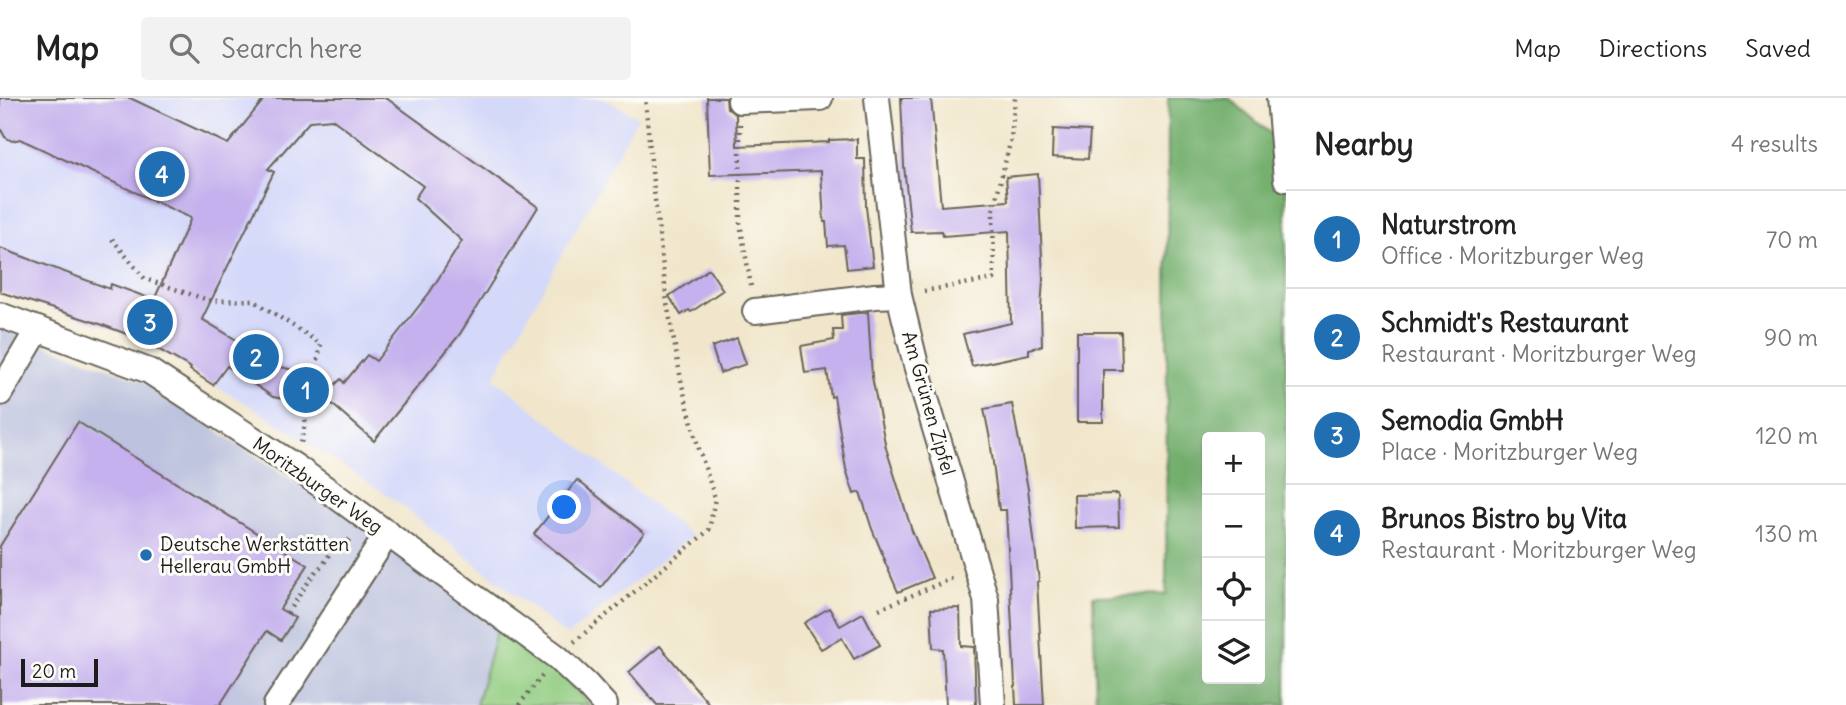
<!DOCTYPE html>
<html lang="en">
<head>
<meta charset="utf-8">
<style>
  :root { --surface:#fff; --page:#f2f2f2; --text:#222; --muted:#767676; --line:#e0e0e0; --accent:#1f6fb2 }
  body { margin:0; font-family:Delius,sans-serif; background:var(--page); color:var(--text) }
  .controls { position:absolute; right:21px; bottom:21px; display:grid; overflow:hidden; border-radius:7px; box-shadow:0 7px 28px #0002 }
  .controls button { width:63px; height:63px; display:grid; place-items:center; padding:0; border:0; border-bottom:2px solid var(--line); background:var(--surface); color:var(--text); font:35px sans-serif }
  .scale { position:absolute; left:21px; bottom:18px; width:77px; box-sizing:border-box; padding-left:7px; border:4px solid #1c1c1c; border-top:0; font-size:19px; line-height:24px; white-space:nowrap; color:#1c1c1c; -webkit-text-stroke:5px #fdfcf7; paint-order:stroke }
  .you { position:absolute; left:565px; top:410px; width:24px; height:24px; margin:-18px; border:5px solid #fff; border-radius:50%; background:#1a73e8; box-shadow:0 0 0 10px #1a73e833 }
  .badge { display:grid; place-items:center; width:46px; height:46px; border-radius:50%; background:var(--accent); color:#fff; font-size:23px; font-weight:700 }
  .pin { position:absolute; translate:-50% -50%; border:4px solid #fff; box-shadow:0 2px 7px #0006 }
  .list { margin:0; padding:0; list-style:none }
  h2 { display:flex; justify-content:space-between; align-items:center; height:91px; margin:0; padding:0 28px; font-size:30px }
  h2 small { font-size:23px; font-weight:400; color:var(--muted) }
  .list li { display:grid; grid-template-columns:46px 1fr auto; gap:21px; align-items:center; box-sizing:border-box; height:98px; padding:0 28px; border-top:2px solid var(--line) }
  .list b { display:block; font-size:26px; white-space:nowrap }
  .list p { margin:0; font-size:23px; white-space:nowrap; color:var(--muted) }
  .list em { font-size:23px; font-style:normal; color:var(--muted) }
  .icon { flex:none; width:38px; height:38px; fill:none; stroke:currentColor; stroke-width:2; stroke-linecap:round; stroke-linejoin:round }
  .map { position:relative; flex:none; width:1286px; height:607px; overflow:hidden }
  header { display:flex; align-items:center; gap:42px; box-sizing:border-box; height:98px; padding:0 35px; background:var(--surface); border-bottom:2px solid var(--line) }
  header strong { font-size:33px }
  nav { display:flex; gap:38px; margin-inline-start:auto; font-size:24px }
  .search { width:490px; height:63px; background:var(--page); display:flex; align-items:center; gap:18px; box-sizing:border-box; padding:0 24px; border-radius:7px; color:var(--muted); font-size:26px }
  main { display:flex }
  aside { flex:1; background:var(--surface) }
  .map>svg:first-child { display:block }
  .built { fill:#d4d8f9 }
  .industrial { fill:#bdc3de }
  .green { fill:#91cc80; stroke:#56744e; stroke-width:2 }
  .forest { fill:#74b06e; stroke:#486645; stroke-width:2; fill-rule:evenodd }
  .building { fill:#c4b1ed }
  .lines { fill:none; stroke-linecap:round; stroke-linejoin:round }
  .minor-casing { stroke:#676359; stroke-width:28 }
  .path { stroke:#676359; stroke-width:4.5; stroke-dasharray:2 5; stroke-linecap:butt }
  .minor { stroke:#fff; stroke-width:24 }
  .poi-dot { fill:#1f6fb2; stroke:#fdfcf7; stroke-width:2.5 }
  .labels { text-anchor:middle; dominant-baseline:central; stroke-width:6; stroke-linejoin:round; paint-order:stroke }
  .street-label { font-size:19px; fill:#1c1c1c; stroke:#fdfcf7 }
  .poi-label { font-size:19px; fill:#1c1c1c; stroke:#fdfcf7; text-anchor:start }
</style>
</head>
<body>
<header>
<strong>Map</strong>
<div class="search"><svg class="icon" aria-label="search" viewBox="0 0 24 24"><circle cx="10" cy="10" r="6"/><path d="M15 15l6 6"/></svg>Search here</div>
<nav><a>Map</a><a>Directions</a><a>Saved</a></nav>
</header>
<main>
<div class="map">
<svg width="1286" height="607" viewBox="0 0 1286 607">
  <rect width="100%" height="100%" fill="#fdfcf7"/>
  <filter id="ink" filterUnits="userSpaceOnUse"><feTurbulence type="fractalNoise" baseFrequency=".0143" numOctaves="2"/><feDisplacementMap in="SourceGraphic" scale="14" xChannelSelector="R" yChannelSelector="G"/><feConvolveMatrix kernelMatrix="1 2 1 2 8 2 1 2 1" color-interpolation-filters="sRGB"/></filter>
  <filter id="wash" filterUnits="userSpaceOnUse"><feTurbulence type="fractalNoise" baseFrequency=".00686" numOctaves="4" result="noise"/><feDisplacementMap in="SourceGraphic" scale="28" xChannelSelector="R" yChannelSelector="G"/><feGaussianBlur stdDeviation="1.57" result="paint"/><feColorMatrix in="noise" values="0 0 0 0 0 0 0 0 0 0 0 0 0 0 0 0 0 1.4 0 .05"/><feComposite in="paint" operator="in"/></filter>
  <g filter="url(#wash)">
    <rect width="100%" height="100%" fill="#f1e6cb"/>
    <!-- built -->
    <polygon class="built" points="0,0 602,0 638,19 494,280 692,438 567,538 396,403 259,313 213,287 175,261 140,241 100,226 0,194"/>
    <!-- industrial -->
    <polygon class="industrial" points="0,230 142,283 350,420 498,528 476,607 0,607"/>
    <!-- green -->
    <polygon class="green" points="498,528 555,569 590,607 476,607"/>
    <!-- forest -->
    <path class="forest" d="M1168 0H1229L1271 36H1286V607H1096L1093 498 1166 496ZM1207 339H1260V581H1207Z"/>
    <g id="blocks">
      <!-- building -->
      <g class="building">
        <polygon points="0,0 130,0 228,46 265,0 386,0 538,109 460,236 374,343 323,298 341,281 344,285 367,257 376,263 430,194 462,143 415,100 423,88 332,21 310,23 268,71 274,74 202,221 281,269 305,275 298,304 273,299 227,268 213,287 190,272 191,270 140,241 100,226 0,194 0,150 110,191 111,186 154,202 191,120 20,41 12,43 5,39 0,30"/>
        <polygon points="707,0 726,0 727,10 736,17 737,48 829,44 829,42 857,41 857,61 865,61 866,109 873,168 847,171 844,147 828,148 826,124 824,124 821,73 710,77"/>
        <polygon points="901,0 931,0 941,108 1008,103 1006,79 1038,76 1043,181 1041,211 1042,248 1029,251 1029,256 972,268 963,236 1011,225 1009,133 943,138 942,133 911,134 904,68"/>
        <polygon points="1053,31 1090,33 1088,61 1052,59"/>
        <polygon points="709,171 723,192 691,214 689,212 681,217 669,198"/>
        <polygon points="868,214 872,279 886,350 912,433 932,480 898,494 884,462 885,462 872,431 860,394 854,396 846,371 834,298 831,299 827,272 805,275 801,248 834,242 833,232 842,232 841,217"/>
        <polygon points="1077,234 1121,234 1122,272 1103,272 1103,324 1077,324"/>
        <polygon points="737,240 746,266 720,275 712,249"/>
        <polygon points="1012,306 1028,391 1039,483 1037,484 1044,607 1016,607 1006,412 999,412 990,341 984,311"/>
        <polygon points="78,324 308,467 280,511 295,520 281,542 267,533 220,607 0,607 0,448"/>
        <polygon points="577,382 644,435 601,489 534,436"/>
        <polygon points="1118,396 1119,429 1075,430 1074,397"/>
        <polygon points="829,510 840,528 863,515 880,547 854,561 842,540 821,551 804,525"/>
        <polygon points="960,510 961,548 974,549 976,607 946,607 943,551 933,550 931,511"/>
        <polygon points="660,548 710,607 657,607 629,574"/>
      </g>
    </g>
  </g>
  <g filter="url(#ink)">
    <use href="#blocks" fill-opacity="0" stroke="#676359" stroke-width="2"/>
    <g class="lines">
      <!-- minor casing -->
      <g class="minor-casing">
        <g id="minor">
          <polyline points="877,0 899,197 916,267 986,501 993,607"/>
          <polyline points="1279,0 1286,81"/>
          <polyline points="740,3 820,0"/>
          <polyline points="755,213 875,198 899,197"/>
          <polyline points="0,217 149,273 296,369 557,559 586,586 605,607"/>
          <polyline points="0,295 38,231"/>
          <polyline points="276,607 388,435"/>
        </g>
      </g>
      <!-- path -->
      <g class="path">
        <polyline points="740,26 740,125 751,188"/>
        <polyline points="112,141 145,181 211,203 253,202 321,246 301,345"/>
        <polyline points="924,193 994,181 993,113 1011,41 1015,0"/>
        <polyline points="879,511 953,480"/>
        <polyline points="287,515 316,473 323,467 335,446 349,442 352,437"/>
        <polyline points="574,544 709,432 715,400 698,348 682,287 667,205 653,84 645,0"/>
        <polyline points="519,607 542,578"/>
      </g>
      <!-- minor -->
      <use href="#minor" class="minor"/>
    </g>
  </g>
  <!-- markers -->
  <circle class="poi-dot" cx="146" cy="457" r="7"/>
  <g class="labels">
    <!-- street labels -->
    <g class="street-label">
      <text transform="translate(929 305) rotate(74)">Am Grünen Zipfel</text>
      <text transform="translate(318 387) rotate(35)">Moritzburger Weg</text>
    </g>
    <!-- poi labels -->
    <g class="poi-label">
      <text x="160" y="446">Deutsche Werkstätten<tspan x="160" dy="22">Hellerau GmbH</tspan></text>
    </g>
  </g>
</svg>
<div class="controls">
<button>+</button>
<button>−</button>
<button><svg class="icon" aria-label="locate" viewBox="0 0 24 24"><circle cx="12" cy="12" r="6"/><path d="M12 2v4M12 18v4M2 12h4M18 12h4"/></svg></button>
<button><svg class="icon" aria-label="layers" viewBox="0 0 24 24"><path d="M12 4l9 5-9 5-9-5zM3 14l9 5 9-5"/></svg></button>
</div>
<div class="scale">20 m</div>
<div class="you"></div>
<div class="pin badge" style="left:306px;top:292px">1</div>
<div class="pin badge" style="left:256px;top:259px">2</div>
<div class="pin badge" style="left:150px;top:224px">3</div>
<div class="pin badge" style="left:162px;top:76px">4</div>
</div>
<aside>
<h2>Nearby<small>4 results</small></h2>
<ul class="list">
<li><span class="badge">1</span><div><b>Naturstrom</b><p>Office · Moritzburger Weg</p></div><em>70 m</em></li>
<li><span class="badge">2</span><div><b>Schmidt's Restaurant</b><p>Restaurant · Moritzburger Weg</p></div><em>90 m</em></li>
<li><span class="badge">3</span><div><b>Semodia GmbH</b><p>Place · Moritzburger Weg</p></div><em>120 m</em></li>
<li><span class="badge">4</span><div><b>Brunos Bistro by Vita</b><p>Restaurant · Moritzburger Weg</p></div><em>130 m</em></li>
</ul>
</aside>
</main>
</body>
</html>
